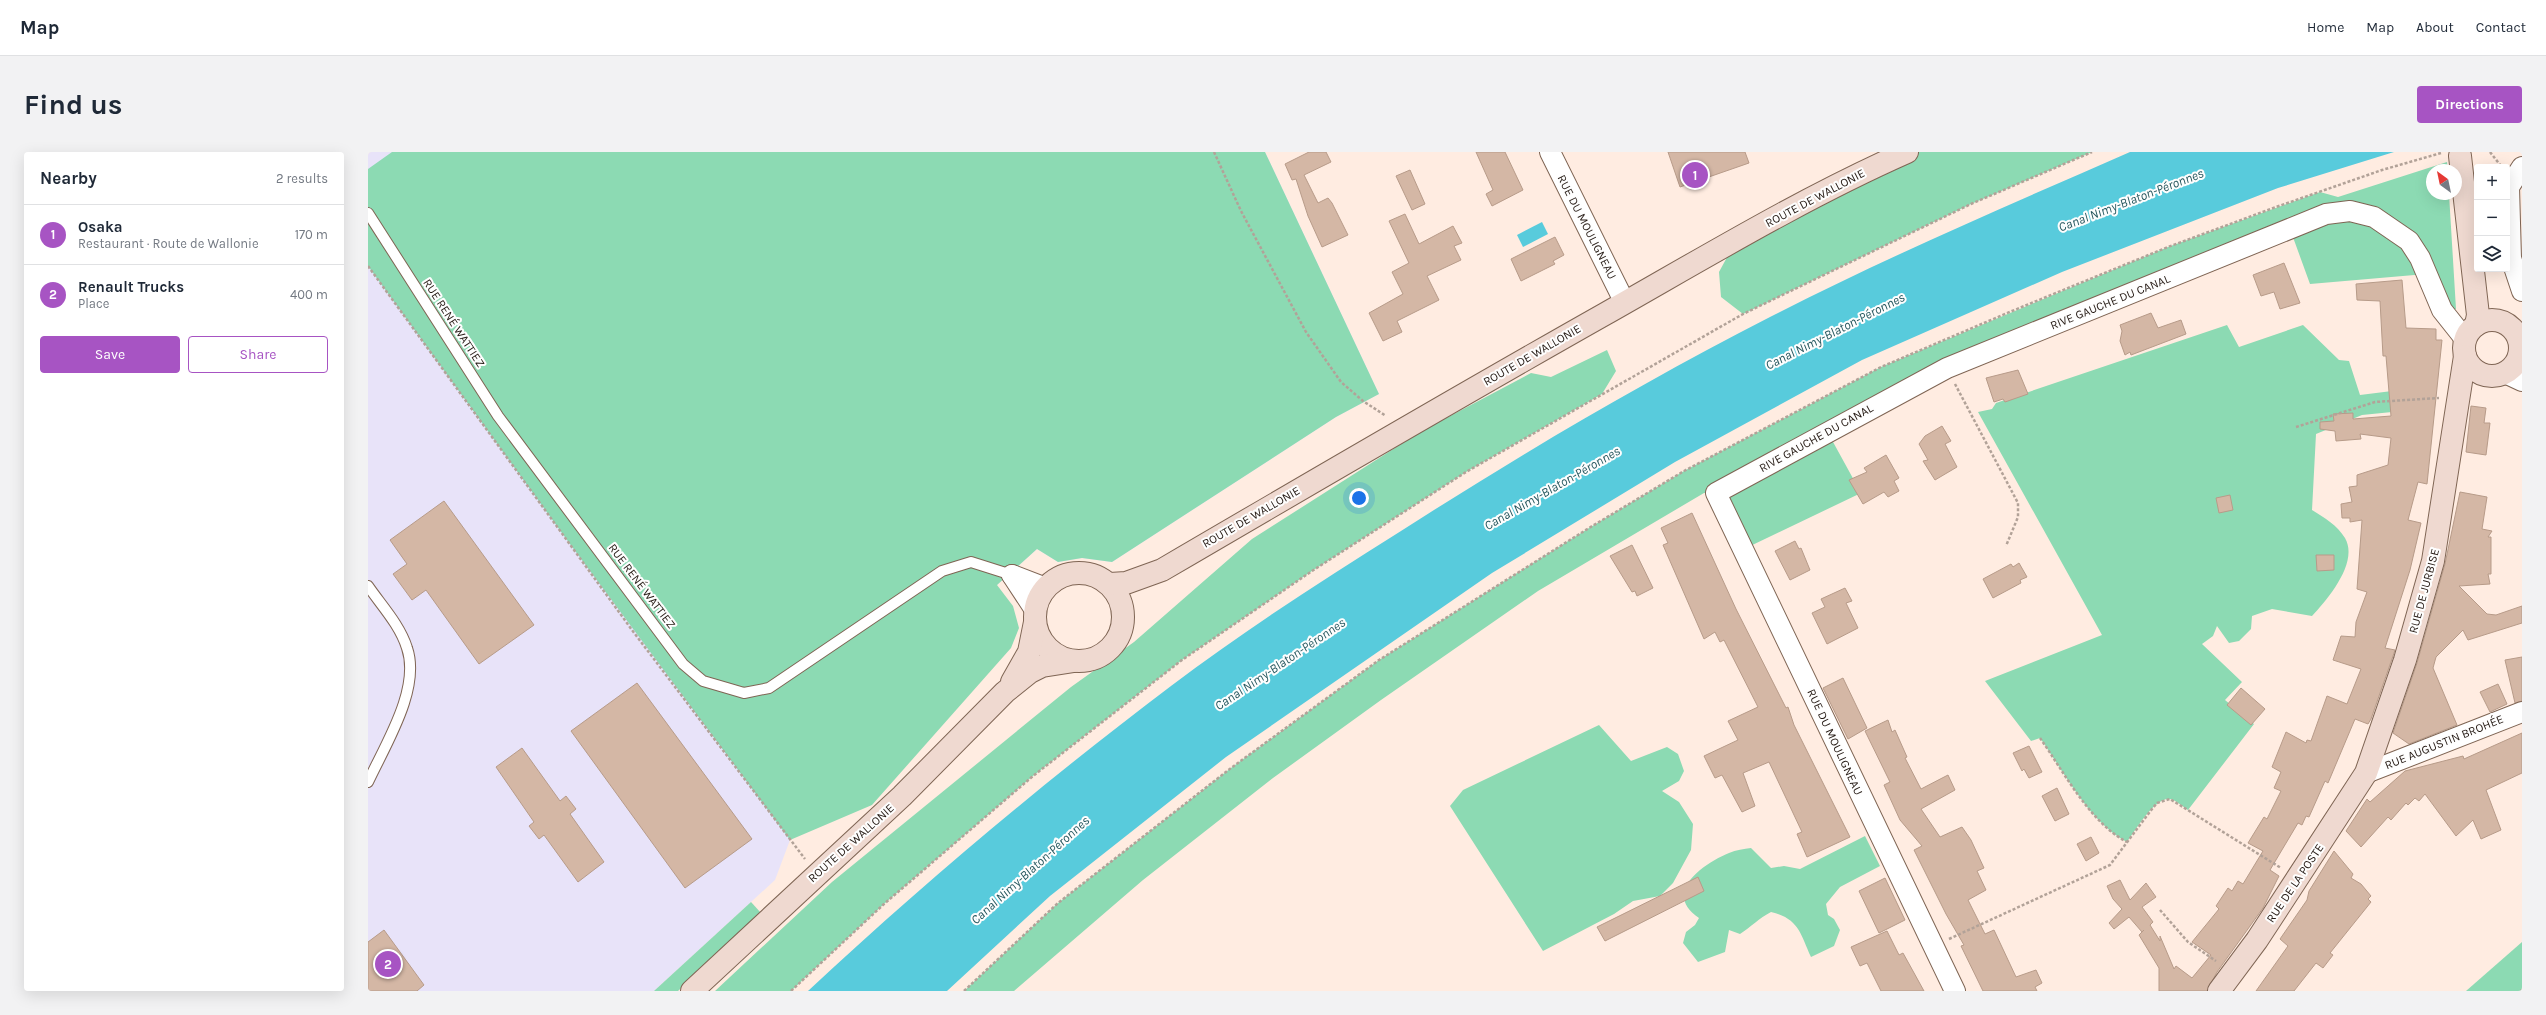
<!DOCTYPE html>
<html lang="en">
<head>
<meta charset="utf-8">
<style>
  :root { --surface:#fff; --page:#f2f2f3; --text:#1f2937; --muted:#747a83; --line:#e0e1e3; --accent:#a754c3 }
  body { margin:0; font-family:Karla,sans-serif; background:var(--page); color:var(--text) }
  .controls { position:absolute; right:12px; top:12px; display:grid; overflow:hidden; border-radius:4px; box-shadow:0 4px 16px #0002 }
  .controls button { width:36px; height:36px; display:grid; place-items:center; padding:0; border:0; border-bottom:1px solid var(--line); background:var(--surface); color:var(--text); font:20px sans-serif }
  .compass { position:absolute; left:2058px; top:12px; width:36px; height:36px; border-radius:50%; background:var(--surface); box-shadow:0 4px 16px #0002; rotate:327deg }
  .you { position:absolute; left:991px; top:346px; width:14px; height:14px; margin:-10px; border:3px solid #fff; border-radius:50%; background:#1a73e8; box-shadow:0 0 0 6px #1a73e833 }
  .badge { display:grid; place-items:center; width:26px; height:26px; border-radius:50%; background:var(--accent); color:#fff; font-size:13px; font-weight:700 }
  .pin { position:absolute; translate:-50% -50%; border:2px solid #fff; box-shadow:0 1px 4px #0006 }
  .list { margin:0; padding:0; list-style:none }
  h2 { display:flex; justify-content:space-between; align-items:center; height:52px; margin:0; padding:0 16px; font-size:17px }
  h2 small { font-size:13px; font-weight:400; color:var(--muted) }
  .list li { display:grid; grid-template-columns:26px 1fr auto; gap:12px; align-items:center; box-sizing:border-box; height:60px; padding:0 16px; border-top:1px solid var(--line) }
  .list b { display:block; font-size:15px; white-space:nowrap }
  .list p { margin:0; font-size:13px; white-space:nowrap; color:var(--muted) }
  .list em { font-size:13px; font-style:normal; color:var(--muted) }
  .actions { display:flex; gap:8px; padding:12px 16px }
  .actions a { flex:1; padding:9px 0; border:1px solid var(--accent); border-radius:4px; text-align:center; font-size:14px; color:var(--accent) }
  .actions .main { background:var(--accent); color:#fff }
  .icon { flex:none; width:22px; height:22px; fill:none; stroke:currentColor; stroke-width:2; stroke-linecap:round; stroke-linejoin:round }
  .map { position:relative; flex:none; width:2154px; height:839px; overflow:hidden; border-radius:4px }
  header { display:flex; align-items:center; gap:24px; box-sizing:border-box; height:56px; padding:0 20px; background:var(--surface); border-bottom:1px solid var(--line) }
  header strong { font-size:19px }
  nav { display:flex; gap:22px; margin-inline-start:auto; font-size:14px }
  .intro { display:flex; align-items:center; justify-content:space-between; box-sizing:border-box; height:96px; padding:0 24px }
  h1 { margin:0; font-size:28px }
  .button { padding:10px 18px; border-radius:4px; background:var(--accent); color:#fff; font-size:14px; font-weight:700 }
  main { display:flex; gap:24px; padding:0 24px }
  aside { flex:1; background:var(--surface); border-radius:4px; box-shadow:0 4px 16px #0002 }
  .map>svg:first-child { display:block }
  .industrial { fill:#e8e3f9 }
  .green { fill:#8cdab3 }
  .water { fill:#58cbdc }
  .building { fill:#d4b7a5; stroke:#b79b89 }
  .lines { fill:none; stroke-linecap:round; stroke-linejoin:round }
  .lane-casing { stroke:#7f6554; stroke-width:12 }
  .street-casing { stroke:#7f6554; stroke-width:22 }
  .secondary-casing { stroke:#7f6554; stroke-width:24 }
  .path { stroke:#b2a298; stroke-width:2.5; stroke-dasharray:3 2; stroke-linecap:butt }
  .lane { stroke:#fff; stroke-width:10 }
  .street { stroke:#fff; stroke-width:20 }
  .secondary { stroke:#efd9d0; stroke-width:22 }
  .labels { text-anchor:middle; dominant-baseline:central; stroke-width:4; stroke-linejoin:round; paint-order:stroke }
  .street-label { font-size:12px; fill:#251a14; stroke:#fefefe }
  .water-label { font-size:13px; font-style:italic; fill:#27585f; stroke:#fefefe }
</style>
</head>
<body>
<header>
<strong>Map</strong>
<nav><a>Home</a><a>Map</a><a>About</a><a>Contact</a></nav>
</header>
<div class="intro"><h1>Find us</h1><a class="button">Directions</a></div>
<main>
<aside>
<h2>Nearby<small>2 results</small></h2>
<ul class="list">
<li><span class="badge">1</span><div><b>Osaka</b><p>Restaurant · Route de Wallonie</p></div><em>170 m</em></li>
<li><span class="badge">2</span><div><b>Renault Trucks</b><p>Place</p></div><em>400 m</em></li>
</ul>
<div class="actions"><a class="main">Save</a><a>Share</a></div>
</aside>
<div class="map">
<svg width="2154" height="839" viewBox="0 0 2154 839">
  <rect width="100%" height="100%" fill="#ffece1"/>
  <!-- industrial -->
  <polygon class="industrial" points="0,0 897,0 1011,242 968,265 744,410 714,406 690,410 669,397 629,433 422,688 407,728 286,839 0,839"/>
  <!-- green -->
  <g class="green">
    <polygon points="24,0 897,0 1011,242 968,265 744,410 714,406 690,410 669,397 629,433 645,454 651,476 643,496 504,653 422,688 199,388 0,114 0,17"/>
    <polygon points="1539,0 1724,0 1603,52 1375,162 1353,145 1351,120 1369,87"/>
    <polygon points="2079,10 2080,18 2064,18 2064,42 2081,42 2088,157 2074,158 2058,122 1942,132 1922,77 1459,279 1493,341 1376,397 1348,341 1336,341 1170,439 1013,548 905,626 775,728 646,839 596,839 690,751 863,616 1011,508 1221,376 1316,319 1513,215 1800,95 1952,40 1970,45"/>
    <path d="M1859 173 1871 195 1935 173 1971 208 1981 209 1992 243 2032 238 2034 259 1994 263 1948 282 1944 358C1957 366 1969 373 1977 386 1991 410 1960 447 1944 464L1904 457 1884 464 1883 477 1871 489 1861 491 1849 474 1845 484 1834 492 1874 530 1857 548 1886 572 1820 658C1815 655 1807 647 1801 647 1786 646 1767 679 1759 690 1722 671 1696 620 1672 586L1663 589 1617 529 1734 483 1610 260 1624 257 1628 251Z"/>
    <polygon points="1239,198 1248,219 1234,242 1098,320 944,419 814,508 665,624 516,752 423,839 347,839 464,730 703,535 766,490 884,387 1052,280 1163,221 1183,225"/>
    <polygon points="1231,573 1263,609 1299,595 1310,602 1316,619 1311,629 1294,639 1311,650 1325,672 1323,698 1305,731 1292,744 1265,749 1246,762 1175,799 1082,654 1095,638"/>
    <path d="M1497 684 1512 714 1472 735 1458 752 1460 763 1466 767 1472 778 1466 794 1443 805C1432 781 1431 767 1403 760 1391 766 1383 775 1372 782L1361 778 1357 800 1330 810 1315 791 1318 780 1327 773 1331 766C1293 741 1336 711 1361 701 1368 698 1376 697 1383 696L1403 716 1416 714 1432 717Z"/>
    <polygon points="383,750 393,761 310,839 286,839"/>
    <polygon points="2154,790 2154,839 2098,839"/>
  </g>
  <!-- water -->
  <g class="water">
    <path d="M1762 0H2026L1910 36 1694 120 1494 208 1307 310 1124 421 858 605 682 744 579 839H440C556 731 677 629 803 534 877 478 955 428 1033 379 1153 302 1275 230 1402 165 1519 105 1641 53 1762 0Z"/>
    <polygon points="1174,70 1180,82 1155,95 1149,83"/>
  </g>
  <!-- building -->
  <g class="building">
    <polygon points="941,0 958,0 963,10 936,23 950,51 960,46 964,51 980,83 954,95 940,64 928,27 924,28 917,12"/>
    <polygon points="1108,0 1137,0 1155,38 1124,54 1118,42 1125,38"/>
    <polygon points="1300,0 1377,0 1381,11 1312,35"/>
    <polygon points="1042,18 1057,52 1044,58 1028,24"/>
    <polygon points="1037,62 1051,92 1085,74 1094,91 1086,94 1093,108 1059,124 1071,148 1029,169 1034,180 1015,189 1001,161 1035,142 1024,120 1041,111 1021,69"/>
    <polygon points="1187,85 1196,103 1185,109 1187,112 1153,129 1143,107"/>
    <polygon points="1916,111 1932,151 1912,157 1906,140 1893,144 1885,123"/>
    <polygon points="2034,128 2038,176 2068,177 2068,188 2074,188 2059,332 2050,330 2040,368 2053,371 2042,418 2017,496 2027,498 2025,504 2003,567 2000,572 1987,567 1960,631 1957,629 1941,665 1938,664 1934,673 1930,671 1902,718 1911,724 1895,756 1849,820 1839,839 1791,839 1791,816 1771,783 1776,778 1774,780 1761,765 1746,777 1741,771 1754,757 1745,747 1739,734 1752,728 1762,748 1778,731 1788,745 1774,755 1785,770 1782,773 1792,789 1792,784 1806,817 1808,814 1824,826 1843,803 1824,790 1851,757 1848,754 1860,736 1864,739 1870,729 1875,732 1895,699 1880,691 1896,665 1899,667 1913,639 1906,636 1913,620 1904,615 1918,580 1938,591 1939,588 1943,589 1959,544 1979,552 1993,517 1965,508 1973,484 1987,485 1988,470 1999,440 1989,437 1994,368 1982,370 1982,366 1974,366 1973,352 1984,350 1981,335 1989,334 1989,323 2020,313 2023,286 1992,282 1993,287 1968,289 1967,279 1952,277 1952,270 1966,269 1965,262 1985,261 1985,267 2023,264 2018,204 2015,204 2012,149 1989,148 1988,132"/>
    <polygon points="1783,161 1790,176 1813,168 1818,182 1763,203 1762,200 1757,203 1752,189 1754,179 1752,173"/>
    <polygon points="1650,218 1660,242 1637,250 1635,247 1626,250 1618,226"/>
    <polygon points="2103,254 2118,256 2116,271 2122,271 2118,303 2098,300"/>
    <polygon points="1574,274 1583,289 1577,292 1589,315 1567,328 1555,309 1560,308 1551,292 1557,284"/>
    <polygon points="1518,303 1531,326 1526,329 1531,339 1520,345 1516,340 1495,352 1481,328 1499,320 1496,316"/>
    <polygon points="2092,340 2119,345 2114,377 2124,379 2120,385 2123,385 2123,422 2120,422 2122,432 2091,434 2119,462 2128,463 2154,454 2154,471 2100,488 2095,478 2068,505 2065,516 2089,573 2041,592 2025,581 2049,511 2077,412"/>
    <polygon points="1862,343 1865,358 1851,361 1848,346"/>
    <polygon points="76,349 166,473 111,512 58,438 44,448 25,422 39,412 22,388"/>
    <polygon points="1324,361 1368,457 1418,556 1420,555 1426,573 1482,685 1439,705 1429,682 1434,680 1401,610 1375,621 1387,654 1374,660 1354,623 1347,626 1336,604 1370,588 1360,569 1390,555 1356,488 1352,490 1347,480 1336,487 1295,393 1300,391 1293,376"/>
    <polygon points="1427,389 1431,397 1433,396 1442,418 1422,428 1407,399"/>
    <polygon points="1264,393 1285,436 1269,444 1267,439 1264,440 1242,404"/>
    <polygon points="1948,403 1966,403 1966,418 1949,419"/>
    <polygon points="1651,411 1659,425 1652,428 1653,431 1625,446 1615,427 1643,412 1645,415"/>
    <polygon points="1477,436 1484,449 1478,451 1490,476 1459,492 1444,461 1457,455 1453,447"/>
    <polygon points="2154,505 2154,549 2147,551 2137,508"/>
    <polygon points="1475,526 1499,576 1480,587 1455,536"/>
    <polygon points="269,531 384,687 317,736 203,579"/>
    <polygon points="2130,532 2139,552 2122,560 2112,540"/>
    <polygon points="1873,536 1897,557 1883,573 1859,553"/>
    <polygon points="1520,568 1524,580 1527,578 1539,605 1537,606 1553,637 1580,623 1587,638 1553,657 1572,685 1594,675 1603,688 1616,716 1609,719 1618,738 1600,748 1617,782 1626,778 1648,825 1668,818 1674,831 1667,835 1669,839 1615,839 1593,794 1596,793 1578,762 1546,698 1554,694 1532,668 1516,633 1522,630 1497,579"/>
    <polygon points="2154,581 2154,621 2118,638 2133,678 2113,687 2105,668 2088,684 2057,642 2051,649 2047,646 2040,653 2038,651 2023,668 2020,665 1993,695 1978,679 1999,647 2002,650 2037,619 2095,604 2096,607"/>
    <polygon points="1661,594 1674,620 1661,626 1656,617 1654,619 1645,601"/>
    <polygon points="154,596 192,649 198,644 208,657 202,662 236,710 210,730 176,683 171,687 161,674 166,670 128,615"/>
    <polygon points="1689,636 1701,662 1687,669 1674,644"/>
    <polygon points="1723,685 1731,701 1718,709 1709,692"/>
    <polygon points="1966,699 1985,722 1983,726 1993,732 2003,744 2000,747 2003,750 1962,801 1965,803 1955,816 1948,811 1926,839 1888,839 1920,794 1912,787 1939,748 1941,739"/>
    <polygon points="1330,725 1336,739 1237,789 1229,775"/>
    <polygon points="1517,726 1537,768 1511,781 1491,739"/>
    <polygon points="16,778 56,833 49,839 0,839 0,790"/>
    <polygon points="1519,779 1531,803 1535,801 1556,839 1513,839 1499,811 1492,814 1483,795"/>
  </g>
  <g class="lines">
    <!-- lane casing -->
    <g class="lane-casing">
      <g id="lane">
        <polyline points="0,61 130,264 315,512 335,529 359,536 376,541 401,536 574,419 603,410 644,423"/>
        <path d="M0 434C13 453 32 473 39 496 53 537 17 593 0 630"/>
      </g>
    </g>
    <!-- street casing -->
    <g class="street-casing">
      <g id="street">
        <polyline points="1182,0 1257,151"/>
        <polyline points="2154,15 2141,35 2143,106 2154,139"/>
        <polyline points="2153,192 2154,191"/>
        <polyline points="2137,221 2154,229"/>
        <polyline points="644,423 667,458"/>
        <polyline points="644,423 678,436"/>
        <polyline points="1998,621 2154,560"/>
        <polyline points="1587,839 1348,341 1579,216 1958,62 1982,59 2006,65 2041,89 2052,106 2074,158 2097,187"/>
      </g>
    </g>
    <!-- secondary casing -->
    <g class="secondary-casing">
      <g id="secondary">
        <polyline points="2092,4 2110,163 2108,173"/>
        <circle cx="2124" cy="196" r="28"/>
        <circle cx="711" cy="465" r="44"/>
        <path d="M742 432 758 431 794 418C941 332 1088 246 1237 162 1336 106 1435 46 1539 0"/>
        <polyline points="644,530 661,500 667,470"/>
        <polyline points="324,839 534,644 637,540 662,520 674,514 706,509"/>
        <polyline points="1851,839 1889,788 1998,621 2037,508 2065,409 2097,204"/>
      </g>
    </g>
    <!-- path -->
    <g class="path">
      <polyline points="846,0 873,59 938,180 973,230 995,249 1018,264"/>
      <polyline points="2122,0 2133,14"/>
      <polyline points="0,114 264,478 437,707"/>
      <polyline points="1587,232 1650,351 1650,365 1638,394"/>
      <polyline points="1928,275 2007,250 2071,246"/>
      <path d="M1672 586C1696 620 1722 671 1759 690"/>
      <polyline points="1792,758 1820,790 1848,809"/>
      <polyline points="1581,787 1742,713 1784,657 1789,651 1802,647 1913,716"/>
      <polyline points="423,839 516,752 665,624 814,508 944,419 1098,320 1375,162 1603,52 1724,0"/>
      <polyline points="596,839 690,751 863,616 1011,508 1221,376 1316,319 1513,215 1644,159 1800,95 1908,55 2014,18 2073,1"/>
      <polyline points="2153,839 2154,838"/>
    </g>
    <!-- lane -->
    <use href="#lane" class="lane"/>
    <!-- street -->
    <use href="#street" class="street"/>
    <!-- secondary -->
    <use href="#secondary" class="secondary"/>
  </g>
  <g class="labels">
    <!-- street labels -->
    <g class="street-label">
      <text transform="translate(1447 46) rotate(-28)">ROUTE DE WALLONIE</text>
      <text transform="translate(1219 75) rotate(63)">RUE DU MOULIGNEAU</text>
      <text transform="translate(1742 150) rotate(-22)">RIVE GAUCHE DU CANAL</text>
      <text transform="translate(86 171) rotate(57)">RUE RENÉ WATTIEZ</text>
      <text transform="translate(1164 203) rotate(-30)">ROUTE DE WALLONIE</text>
      <text transform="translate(1448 286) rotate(-29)">RIVE GAUCHE DU CANAL</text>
      <text transform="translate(883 365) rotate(-30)">ROUTE DE WALLONIE</text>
      <text transform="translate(274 434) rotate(53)">RUE RENÉ WATTIEZ</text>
      <text transform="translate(2056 439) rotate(-75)">RUE DE JURBISE</text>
      <text transform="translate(1467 590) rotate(65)">RUE DU MOULIGNEAU</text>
      <text transform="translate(2076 590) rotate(-22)">RUE AUGUSTIN BROHÉE</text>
      <text transform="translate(483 691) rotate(-42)">ROUTE DE WALLONIE</text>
      <text transform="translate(1927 731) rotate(-56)">RUE DE LA POSTE</text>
    </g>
    <!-- water labels -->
    <g class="water-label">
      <text transform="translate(1763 48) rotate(-21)">Canal Nimy-Blaton-Péronnes</text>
      <text transform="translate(1467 179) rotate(-27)">Canal Nimy-Blaton-Péronnes</text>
      <text transform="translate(1184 336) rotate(-30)">Canal Nimy-Blaton-Péronnes</text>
      <text transform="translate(912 512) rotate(-34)">Canal Nimy-Blaton-Péronnes</text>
      <text transform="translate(662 718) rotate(-42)">Canal Nimy-Blaton-Péronnes</text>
    </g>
  </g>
</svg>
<div class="controls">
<button>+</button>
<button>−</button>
<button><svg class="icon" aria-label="layers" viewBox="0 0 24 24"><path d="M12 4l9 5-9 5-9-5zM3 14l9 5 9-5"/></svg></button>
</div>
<svg class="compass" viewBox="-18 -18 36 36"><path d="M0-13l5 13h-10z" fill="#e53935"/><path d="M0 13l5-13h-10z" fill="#747a83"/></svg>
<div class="you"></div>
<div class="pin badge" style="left:1327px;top:23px">1</div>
<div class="pin badge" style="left:20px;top:812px">2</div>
</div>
</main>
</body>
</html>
